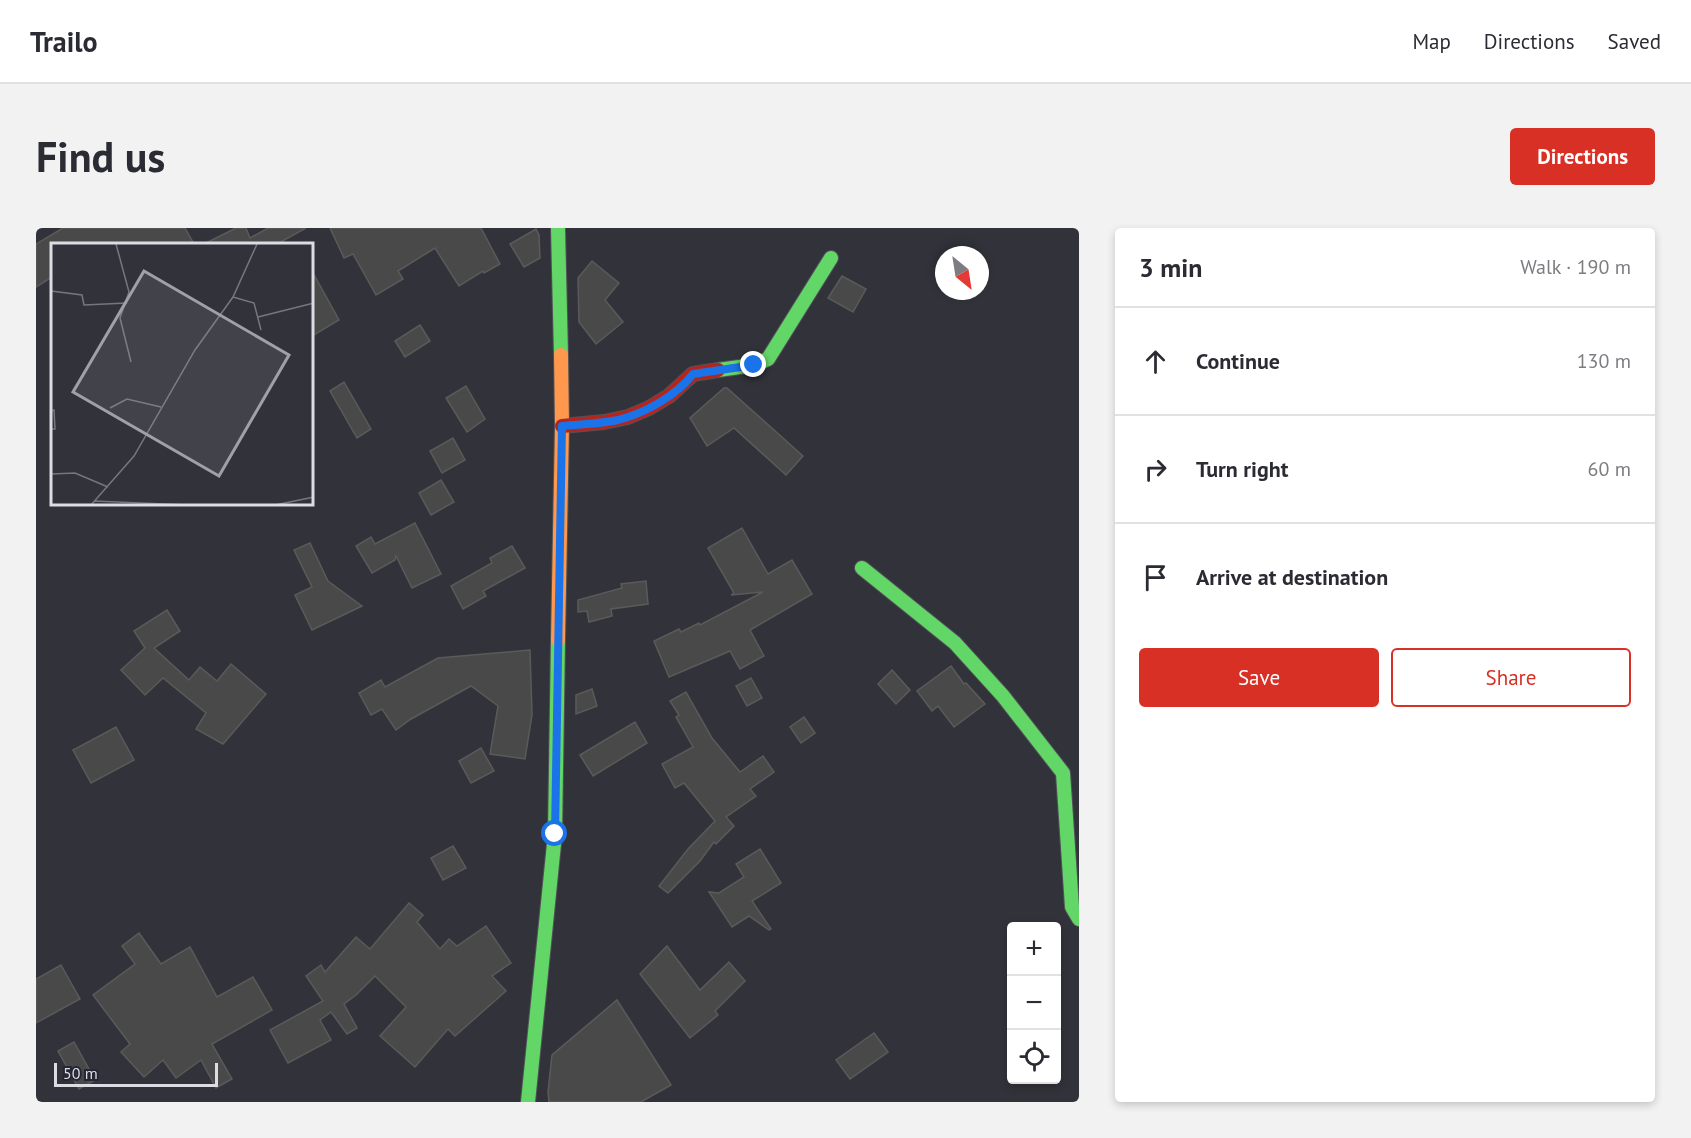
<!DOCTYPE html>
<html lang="en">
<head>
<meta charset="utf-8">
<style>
  :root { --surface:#fff; --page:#f2f2f3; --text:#2b2b33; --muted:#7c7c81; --line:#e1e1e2; --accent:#d93025 }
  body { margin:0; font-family:"PT Sans",sans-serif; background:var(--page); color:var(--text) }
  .controls { position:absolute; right:18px; bottom:18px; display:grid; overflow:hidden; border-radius:6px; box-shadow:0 3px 9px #0003 }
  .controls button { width:54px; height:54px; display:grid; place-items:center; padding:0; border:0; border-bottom:2px solid var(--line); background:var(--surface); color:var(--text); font:30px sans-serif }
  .compass { position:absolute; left:899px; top:18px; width:54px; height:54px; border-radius:50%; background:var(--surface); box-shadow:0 3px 9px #0003; rotate:150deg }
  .scale { position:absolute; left:18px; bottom:15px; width:164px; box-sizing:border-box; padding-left:6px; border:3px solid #dbdce4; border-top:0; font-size:16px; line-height:21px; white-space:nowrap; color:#dbdce4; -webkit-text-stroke:4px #252733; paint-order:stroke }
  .stop { position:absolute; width:18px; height:18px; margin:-14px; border:4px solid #1a73e8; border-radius:50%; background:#fff }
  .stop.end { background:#1a73e8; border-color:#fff; box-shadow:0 2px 6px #0008 }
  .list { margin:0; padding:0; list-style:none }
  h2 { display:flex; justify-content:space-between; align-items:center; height:78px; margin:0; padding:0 24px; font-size:26px }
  h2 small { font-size:20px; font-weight:400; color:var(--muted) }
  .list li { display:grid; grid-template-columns:39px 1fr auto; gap:18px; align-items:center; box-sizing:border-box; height:108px; padding:0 24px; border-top:2px solid var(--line) }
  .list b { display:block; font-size:22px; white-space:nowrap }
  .list em { font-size:20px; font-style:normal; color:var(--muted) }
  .actions { display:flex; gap:12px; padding:18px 24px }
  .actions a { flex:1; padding:14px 0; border:2px solid var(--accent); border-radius:6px; text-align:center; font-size:21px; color:var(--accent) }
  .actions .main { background:var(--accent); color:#fff }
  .icon { flex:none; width:33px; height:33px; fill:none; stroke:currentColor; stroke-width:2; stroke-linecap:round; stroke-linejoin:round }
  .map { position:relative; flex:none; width:1043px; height:874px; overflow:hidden; border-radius:6px }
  header { display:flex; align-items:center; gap:36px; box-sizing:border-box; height:84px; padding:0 30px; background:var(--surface); border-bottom:2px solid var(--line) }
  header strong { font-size:28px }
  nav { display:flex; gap:33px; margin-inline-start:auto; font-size:21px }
  .intro { display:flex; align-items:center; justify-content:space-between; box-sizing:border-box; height:144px; padding:0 36px }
  h1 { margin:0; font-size:42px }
  .button { padding:15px 27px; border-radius:6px; background:var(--accent); color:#fff; font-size:21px; font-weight:700 }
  main { display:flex; gap:36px; padding:0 36px }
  aside { flex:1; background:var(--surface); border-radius:6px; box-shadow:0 3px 9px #0003 }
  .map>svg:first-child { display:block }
  .building { fill:#4a494a; stroke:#5b5a5a; stroke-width:1.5 }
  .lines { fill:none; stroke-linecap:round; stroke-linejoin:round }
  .fast-casing { stroke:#515258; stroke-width:16 }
  .slow-casing { stroke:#515258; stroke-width:16 }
  .jam-casing { stroke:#515258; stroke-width:16 }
  .fast { stroke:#63d668; stroke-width:14 }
  .slow { stroke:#ff974d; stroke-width:14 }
  .jam { stroke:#b3261e; stroke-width:14 }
  .route { stroke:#1a73e8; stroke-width:8 }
  .inset-road { fill:none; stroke:#76777e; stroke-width:1.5 }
  .view { fill:#a0a1a8; fill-opacity:0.15; stroke:#a0a1a8; stroke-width:3 }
  .inset-edge { fill:none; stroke:#dbdce4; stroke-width:3 }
</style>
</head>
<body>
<header>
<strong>Trailo</strong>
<nav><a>Map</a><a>Directions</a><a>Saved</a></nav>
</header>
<div class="intro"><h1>Find us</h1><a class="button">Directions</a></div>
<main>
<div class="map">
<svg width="1043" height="874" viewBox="0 0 1043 874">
  <rect width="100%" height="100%" fill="#32333a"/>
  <!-- building -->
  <g class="building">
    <polygon points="27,0 149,0 158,16 16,16 16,49 0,59 0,16"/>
    <polygon points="200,0 210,0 214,10 232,0 270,0 241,16 168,16"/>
    <polygon points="294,0 445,0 464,36 448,45 447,43 423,58 399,20 362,43 367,51 340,67 317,26 308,30"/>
    <polygon points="500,1 503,7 504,30 488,39 474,16"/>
    <polygon points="556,33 583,55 569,72 587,94 560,116 543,94 542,50"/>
    <polygon points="276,43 303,92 276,108"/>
    <polygon points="806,48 830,61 817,84 792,70"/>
    <polygon points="384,97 394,113 369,129 359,113"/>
    <polygon points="308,154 335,201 321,210 294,163"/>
    <polygon points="430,158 449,191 431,204 410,170"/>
    <polygon points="688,160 691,160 767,228 750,247 698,200 671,218 654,190"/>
    <polygon points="417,210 429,232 406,245 394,223"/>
    <polygon points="405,252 418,274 395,287 383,265"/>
    <polygon points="379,295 405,346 376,360 360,328 359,332 336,345 320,318 335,309 339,316"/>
    <polygon points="706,300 732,346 756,332 776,366 714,402 728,428 704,441 694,423 633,449 618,413 643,401 645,404 663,395 664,397 727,364 695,367 698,365 672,320"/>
    <polygon points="274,315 292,353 326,378 276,402 259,367 276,359 258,322"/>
    <polygon points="476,318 489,340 447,363 450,368 427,381 415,358 456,335 454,330"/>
    <polygon points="610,353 612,376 575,381 576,388 553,394 551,383 542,384 542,372 586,360 585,356"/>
    <polygon points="131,382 144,403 118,420 153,452 164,439 181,453 195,436 230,466 187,516 160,501 170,485 127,450 109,467 85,442 109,420 98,403"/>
    <polygon points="494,422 496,487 489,531 454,526 462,478 435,458 375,491 360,502 346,481 335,487 323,465 345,452 349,459 402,430"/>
    <polygon points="915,438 928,456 930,455 949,476 918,499 902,478 896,483 881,463"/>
    <polygon points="856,442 874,462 860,476 842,456"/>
    <polygon points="715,450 726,470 711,478 700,458"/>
    <polygon points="556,461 561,478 540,486 540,467"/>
    <polygon points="650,464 676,510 704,544 727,528 738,544 714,561 720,568 690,589 698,598 680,616 678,614 664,633 632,665 623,658 652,621 679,593 648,555 639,560 626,536 657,519 640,489 643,487 634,473"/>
    <polygon points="768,489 779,505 765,515 754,499"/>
    <polygon points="599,494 611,515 557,548 544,527"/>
    <polygon points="80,499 98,532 55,555 37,522"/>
    <polygon points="445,520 458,543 435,555 423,533"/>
    <polygon points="417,618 430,640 407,652 395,630"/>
    <polygon points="724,621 745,655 716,673 735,701 733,702 713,688 696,699 673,664 683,665 708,649 700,636"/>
    <polygon points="373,675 387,687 381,694 404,721 413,711 421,718 450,698 475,735 456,748 470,763 419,808 412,801 379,839 344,808 370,779 339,748 320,767 308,776 321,800 311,806 295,784 284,792 295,812 252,835 234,802 287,773 270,748 285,737 289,744 320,709 334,721"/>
    <polygon points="103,705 125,736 154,719 181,769 217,749 236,782 176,816 196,851 180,860 165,832 140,850 127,832 108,849 85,824 94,816 57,767 99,736 86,718"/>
    <polygon points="631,718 664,762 693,734 709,753 679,783 682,787 654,810 604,746"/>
    <polygon points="25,737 44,771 0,795 0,751"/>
    <polygon points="581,772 635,857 605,874 513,874 512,864 516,827"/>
    <polygon points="838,805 852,824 814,851 800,832"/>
    <polygon points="38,814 59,852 43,861 22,823"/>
  </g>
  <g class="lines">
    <!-- fast casing -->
    <g class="fast-casing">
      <g id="fast">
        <polyline points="522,0 525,127"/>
        <polyline points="682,142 718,137 732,131 795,30"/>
        <polyline points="826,340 919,415 967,468 1027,545 1036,679 1043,691"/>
        <polyline points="492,874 519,606 522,412"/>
      </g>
    </g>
    <!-- slow casing -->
    <g class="slow-casing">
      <polyline id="slow" points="522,412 526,198 525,127"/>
    </g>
    <!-- jam casing -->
    <g class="jam-casing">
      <polyline id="jam" points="526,198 568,194 592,189 613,180 633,168 657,146 682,142"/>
    </g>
    <!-- fast -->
    <use href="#fast" class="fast"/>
    <!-- slow -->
    <use href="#slow" class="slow"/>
    <!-- jam -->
    <use href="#jam" class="jam"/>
  </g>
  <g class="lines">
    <!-- route -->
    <path class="route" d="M519 606 526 198C544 196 564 196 582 192 609 185 640 168 657 146L718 137"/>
  </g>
  <!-- overview -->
  <g transform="translate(15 15)">
    <rect width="262" height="262" fill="#32333a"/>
    <path class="inset-road" d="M65 1 78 49 69 75 80 119M0 48 31 52 33 62 76 60M182 54 203 60 210 87M207 74 263 60M59 165 76 156 110 164M0 168 3 167 4 186H0M0 231 24 230 57 244M43 258 136 262M40 262 83 213 144 107 182 54 206 1M224 262 263 254"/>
    <path class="view" d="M93 28 238 112 168 233 22 149Z"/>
    <rect width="262" height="262" class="inset-edge"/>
  </g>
</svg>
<div class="controls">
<button>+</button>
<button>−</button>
<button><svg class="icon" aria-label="locate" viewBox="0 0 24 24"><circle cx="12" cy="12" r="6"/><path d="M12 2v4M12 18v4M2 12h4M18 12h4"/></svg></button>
</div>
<svg class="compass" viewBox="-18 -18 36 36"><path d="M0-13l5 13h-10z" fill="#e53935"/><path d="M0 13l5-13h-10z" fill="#7c7c81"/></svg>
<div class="scale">50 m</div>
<div class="stop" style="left:519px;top:606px"></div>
<div class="stop end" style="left:718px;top:137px"></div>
</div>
<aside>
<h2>3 min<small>Walk · 190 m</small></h2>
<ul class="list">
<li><svg class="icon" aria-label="ahead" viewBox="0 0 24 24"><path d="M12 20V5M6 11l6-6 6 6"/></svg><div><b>Continue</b></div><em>130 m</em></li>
<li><svg class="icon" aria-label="right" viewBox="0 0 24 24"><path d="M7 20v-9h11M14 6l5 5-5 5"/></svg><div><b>Turn right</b></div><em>60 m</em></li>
<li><svg class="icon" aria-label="arrive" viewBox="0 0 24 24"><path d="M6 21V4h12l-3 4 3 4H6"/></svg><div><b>Arrive at destination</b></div></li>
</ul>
<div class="actions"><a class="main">Save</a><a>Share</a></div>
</aside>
</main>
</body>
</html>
